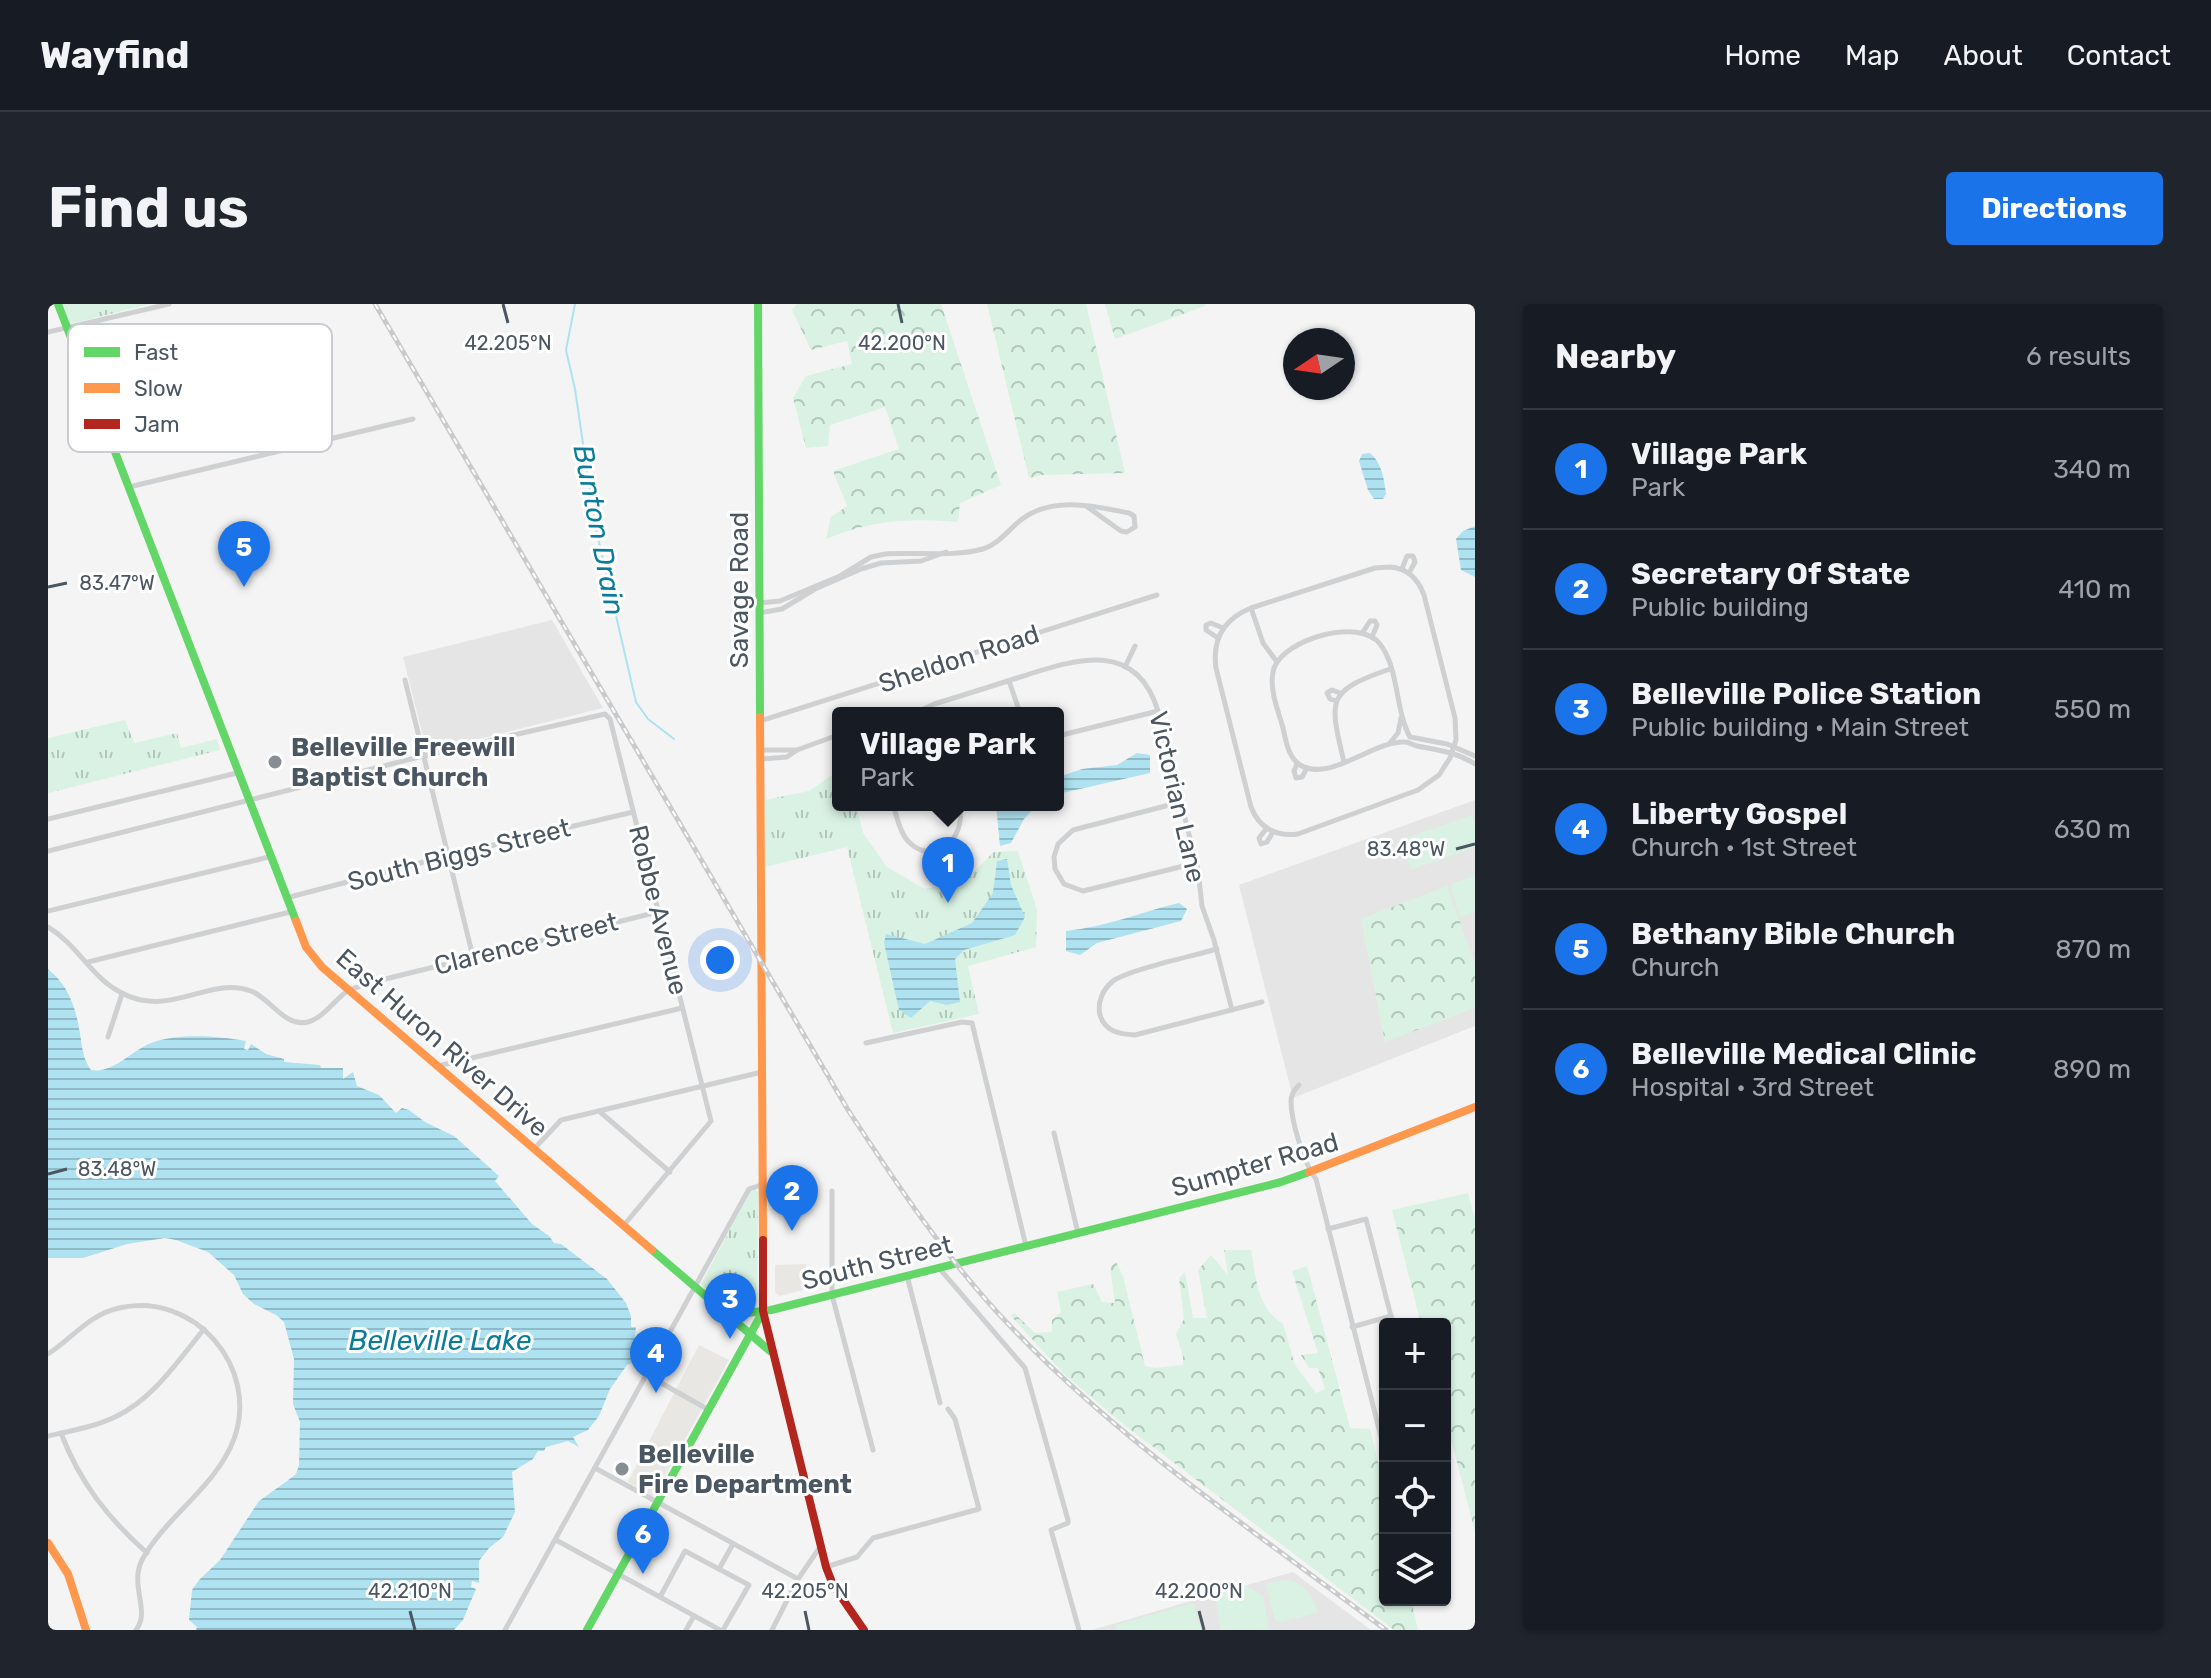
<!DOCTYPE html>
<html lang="en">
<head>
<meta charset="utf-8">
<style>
  :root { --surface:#171b24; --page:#20242c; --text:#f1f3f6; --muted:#9ea1a6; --line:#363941; --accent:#1a73e8 }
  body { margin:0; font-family:Rubik,sans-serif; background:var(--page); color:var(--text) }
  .controls { position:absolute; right:24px; bottom:24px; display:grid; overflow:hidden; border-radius:8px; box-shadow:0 2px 6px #0004 }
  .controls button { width:72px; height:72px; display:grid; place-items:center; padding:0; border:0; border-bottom:2px solid var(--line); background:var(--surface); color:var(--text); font:40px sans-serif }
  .compass { position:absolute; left:1235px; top:24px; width:72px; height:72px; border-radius:50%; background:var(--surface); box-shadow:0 2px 6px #0004; rotate:257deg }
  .you { position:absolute; left:672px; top:656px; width:28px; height:28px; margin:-20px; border:6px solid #fff; border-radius:50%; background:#1a73e8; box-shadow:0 0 0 12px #1a73e833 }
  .badge { display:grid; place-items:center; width:52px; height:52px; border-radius:50%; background:var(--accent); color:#fff; font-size:26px; font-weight:700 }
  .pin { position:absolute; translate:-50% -66px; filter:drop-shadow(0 2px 4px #0008) }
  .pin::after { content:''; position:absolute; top:42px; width:28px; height:24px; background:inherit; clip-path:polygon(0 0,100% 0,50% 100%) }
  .popup { position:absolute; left:784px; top:403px; width:232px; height:104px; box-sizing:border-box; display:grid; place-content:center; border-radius:8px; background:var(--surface); filter:drop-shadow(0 2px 6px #0005); font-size:26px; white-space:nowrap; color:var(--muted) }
  .popup b { font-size:30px; color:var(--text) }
  .popup::after { content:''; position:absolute; left:50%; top:100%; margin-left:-16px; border:16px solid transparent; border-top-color:var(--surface) }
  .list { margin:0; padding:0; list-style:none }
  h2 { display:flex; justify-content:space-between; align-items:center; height:104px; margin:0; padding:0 32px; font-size:34px }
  h2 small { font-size:26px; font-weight:400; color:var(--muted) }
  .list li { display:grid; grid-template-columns:52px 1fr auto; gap:24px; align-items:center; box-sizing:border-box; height:120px; padding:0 32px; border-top:2px solid var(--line) }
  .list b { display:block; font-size:30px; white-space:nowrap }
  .list p { margin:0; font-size:26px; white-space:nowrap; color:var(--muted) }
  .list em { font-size:26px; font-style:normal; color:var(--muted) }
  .icon { flex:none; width:44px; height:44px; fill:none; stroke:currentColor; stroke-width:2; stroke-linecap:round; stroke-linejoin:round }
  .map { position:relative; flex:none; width:1427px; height:1326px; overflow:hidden; border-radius:8px }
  header { display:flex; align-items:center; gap:48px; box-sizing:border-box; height:112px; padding:0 40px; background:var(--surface); border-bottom:2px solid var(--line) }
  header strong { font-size:38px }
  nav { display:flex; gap:44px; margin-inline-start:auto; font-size:28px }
  .intro { display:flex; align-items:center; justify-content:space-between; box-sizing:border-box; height:192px; padding:0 48px }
  h1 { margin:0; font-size:56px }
  .button { padding:20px 36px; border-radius:8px; background:var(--accent); color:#fff; font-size:28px; font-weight:700 }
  main { display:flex; gap:48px; padding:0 48px }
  aside { flex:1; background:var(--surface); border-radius:8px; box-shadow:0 2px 6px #0004 }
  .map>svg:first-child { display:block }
  .commercial { fill:#e8e7e3 }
  .education { fill:#e6e5e6 }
  .forest { fill:url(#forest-crowns) }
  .park { fill:url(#park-tufts) }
  .pitch { fill:#d9f2e3 }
  .water { fill:url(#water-rules) }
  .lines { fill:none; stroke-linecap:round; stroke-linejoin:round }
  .stream { stroke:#aee2f0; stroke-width:2 }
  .street { stroke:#ced0d2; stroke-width:5 }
  .fast { stroke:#63d668; stroke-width:8 }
  .slow { stroke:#ff974d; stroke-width:8 }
  .jam { stroke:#b3261e; stroke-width:8 }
  .rail-casing { stroke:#c9cacc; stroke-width:5 }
  .rail { stroke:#fff; stroke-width:2; stroke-dasharray:6; stroke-linecap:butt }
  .ticks { fill:none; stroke:#4a5661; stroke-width:3 }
  .poi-dot { fill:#868d94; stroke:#fff; stroke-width:3 }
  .labels { text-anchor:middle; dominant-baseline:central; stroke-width:6; stroke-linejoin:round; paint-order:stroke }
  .street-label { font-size:26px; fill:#4a5661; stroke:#fff }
  .poi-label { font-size:26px; font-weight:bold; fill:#4a5661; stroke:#fff; text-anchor:start }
  .water-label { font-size:28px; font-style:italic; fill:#0c7c9b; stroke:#fff }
  .key { fill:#fff; stroke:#c9ccd0; stroke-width:2 }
  .key-label { font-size:22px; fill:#4a5661 }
  .ticks-label { font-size:20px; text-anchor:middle; fill:#4a5661; stroke:#fff; stroke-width:6; stroke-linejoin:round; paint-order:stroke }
</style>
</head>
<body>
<header>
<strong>Wayfind</strong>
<nav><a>Home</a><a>Map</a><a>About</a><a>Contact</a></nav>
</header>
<div class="intro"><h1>Find us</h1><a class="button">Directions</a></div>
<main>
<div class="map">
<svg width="1427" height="1326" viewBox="0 0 1427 1326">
  <defs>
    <pattern id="forest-crowns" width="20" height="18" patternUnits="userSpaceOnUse" patternTransform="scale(2)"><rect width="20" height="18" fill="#d9f2e3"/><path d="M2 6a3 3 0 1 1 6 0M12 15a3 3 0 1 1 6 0" fill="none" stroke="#b2c7bb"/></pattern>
    <pattern id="park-tufts" width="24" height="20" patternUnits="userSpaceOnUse" patternTransform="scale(2)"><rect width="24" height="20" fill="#d9f2e3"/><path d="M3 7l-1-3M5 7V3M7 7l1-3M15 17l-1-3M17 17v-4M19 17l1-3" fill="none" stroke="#b2c7bb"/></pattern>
    <pattern id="water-rules" width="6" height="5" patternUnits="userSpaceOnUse" patternTransform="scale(2)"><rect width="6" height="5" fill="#aee2f0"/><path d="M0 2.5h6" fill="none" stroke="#90bac6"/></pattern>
  </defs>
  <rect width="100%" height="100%" fill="#f4f4f4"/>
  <!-- commercial -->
  <g class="commercial">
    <polygon points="758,960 759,985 731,992 727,988 727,961"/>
    <polygon points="651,1041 681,1056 605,1193 580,1178"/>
  </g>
  <!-- education -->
  <g class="education">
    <polygon points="504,316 555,404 379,448 355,353"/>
    <polygon points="1427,496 1427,722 1245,794 1191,581"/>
    <polygon points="1245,1268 1323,1326 1044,1326 1163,1291"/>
  </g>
  <!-- forest -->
  <g class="forest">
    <path d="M749 0H893L953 181 912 199 910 218C861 214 823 216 778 235L783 213 799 202 785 167 851 145 837 103 782 121 780 142 758 144 745 94 758 72 804 60 799 37 763 46 744 6Z"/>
    <polygon points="939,0 1038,0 1077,169 994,171 981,174"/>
    <polygon points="1057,0 1157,0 1157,2 1067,35"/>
    <polygon points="1399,582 1427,660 1427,704 1337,738 1313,615"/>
    <polygon points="1420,889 1427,915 1427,1228 1397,1112 1397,1020 1373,1020 1344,906"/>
    <path d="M1176 946H1203C1208 975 1209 1003 1235 1020L1247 1061 1268 1089 1277 1085 1270 1064H1261L1253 1051 1270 1049 1244 967 1259 962 1302 1124 1322 1125 1337 1188V1296H1363L1370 1326H1346L1075 1120 1017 1071 963 1012 966 1009 987 1029 1004 1028V1016L1013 1008 1009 988 1045 980 1054 998 1067 999 1062 963 1068 958 1075 972 1097 1062 1108 1064 1135 1061V1052L1128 1030 1136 1015 1131 974 1137 968 1145 1014H1159L1150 966 1163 951 1180 971Z"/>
  </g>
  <!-- park -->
  <g class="park">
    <polygon points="15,0 102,0 22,20"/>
    <polygon points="77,416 86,439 129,429 133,444 169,435 172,446 0,489 0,434"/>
    <polygon points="790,467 790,501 808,501 815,529 839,563 877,585 919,574 946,548 970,547 989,606 988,643 920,662 931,710 845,729 799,543 717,563 717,496 761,487"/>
    <path d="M707 885 710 888 709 1005C679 1010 674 1000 653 980L703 886Z"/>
  </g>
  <!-- pitch -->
  <g class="pitch">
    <polygon points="1424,511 1427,519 1427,543 1363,566 1353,536"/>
    <polygon points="1427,572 1427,608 1412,613 1403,583 1405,579"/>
    <path d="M1239 1275C1258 1281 1264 1290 1270 1309L1232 1318 1227 1316 1218 1280Z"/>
    <polygon points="1199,1282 1215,1292 1221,1325 1173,1326 1167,1291"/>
    <polygon points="1146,1299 1153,1326 1068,1326 1067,1321"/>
  </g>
  <!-- water -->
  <g class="water">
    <path d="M1322 149C1334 159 1336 175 1338 190L1335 195H1326L1320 186 1311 157 1314 150Z"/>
    <polygon points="1427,222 1427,273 1413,266 1408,235 1415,227"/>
    <polygon points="1089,449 1102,451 1102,469 1010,490 1010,473 1034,465 1069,461"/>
    <polygon points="948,501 989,501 976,515 963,539 952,542"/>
    <polygon points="959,555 963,581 977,613 967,631 916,646 907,655 912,698 899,701 882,697 863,714 851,706 836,639 838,630 877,640 924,619 945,589 949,557"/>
    <path d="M1131 599 1139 605 1133 617 1049 639 1032 651 1018 647V627C1057 623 1094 608 1131 599Z"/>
    <path d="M0 665C20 681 28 703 32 730 34 742 35 756 43 766 66 770 86 744 106 738 134 729 170 732 198 737L196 745 200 746 203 740 218 750 236 755V758L272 761 273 764H295V775L305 768 309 782 331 791 348 809 354 804 361 806 377 818 406 832 451 872 447 877 484 920 501 932 506 939 513 940 559 975 578 999 583 1012V1023H588L586 1039 595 1048V1054L579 1061 562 1085 551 1112 540 1126 525 1133 531 1143 520 1137 498 1143 496 1147H490L485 1155 464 1168 467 1208 455 1233 441 1244 431 1257V1279L424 1277 423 1283 428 1285 415 1316 406 1326H148L149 1323 141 1316 144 1286 151 1276 172 1256 211 1197 239 1177 248 1170 251 1161 252 1118 245 1100 246 1055 236 1018 228 1011 206 1000 195 990 186 971 160 948 128 936 117 934 79 940 35 954H0Z"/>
  </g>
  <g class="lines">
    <!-- stream -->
    <polyline class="stream" points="527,0 518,46 527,85 547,221 588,398 600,415 626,435"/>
    <!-- street -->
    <g class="street">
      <polyline points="0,28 121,0"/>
      <polyline points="81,183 365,115"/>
      <path d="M1342 263C1359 264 1370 275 1376 291L1407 414 1408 436 1402 454 1391 471 1370 486 1250 530C1228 533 1211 524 1203 503L1168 364C1164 335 1176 315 1203 304L1327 264Z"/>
      <polyline points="1354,265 1359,252 1365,252 1367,258 1361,269"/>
      <path d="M711 299 732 297 792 272 823 253 837 250C866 248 907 253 935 245 951 240 961 225 974 215 1005 192 1046 202 1081 209L1086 212 1087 223 1079 228 1073 227 1038 202"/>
      <polyline points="1203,304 1215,339 1229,358"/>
      <polyline points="711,309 734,305 767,285 813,265 833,259 873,257 898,248"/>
      <polyline points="1315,328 1322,317 1327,317 1329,321 1324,333"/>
      <polyline points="1170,334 1158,326 1158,321 1163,319 1175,324"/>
      <polyline points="1077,363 1087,342"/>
      <polyline points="357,376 425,653"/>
      <polyline points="961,377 972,409"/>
      <polyline points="1288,397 1282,395 1279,389 1284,386 1292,389"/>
      <path d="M867 409 886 400C913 392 941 383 969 374 1023 357 1087 332 1110 407L1150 566 1154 602 1166 636 1184 706"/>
      <polyline points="712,417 1109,291"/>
      <polyline points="1010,432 1110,407"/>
      <polyline points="1341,440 1350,429 1353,414"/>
      <polyline points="712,446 749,446 739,453 713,455"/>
      <polyline points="749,446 790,431"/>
      <path d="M1427 452 1399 440 1362 433C1347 406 1351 364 1332 340 1311 313 1237 335 1226 364 1220 383 1230 406 1235 424 1238 437 1240 453 1252 461 1282 479 1326 436 1357 438 1361 438 1365 441 1369 442 1390 446 1408 448 1427 460"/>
      <path d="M1296 458C1281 395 1278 387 1342 365"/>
      <polyline points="1249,460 1246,467 1248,474 1254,473 1259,464"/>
      <polyline points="1133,498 1025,526 1010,540 1006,553 1007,565 1016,580 1035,587 1148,559"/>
      <path d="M845 501C849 512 851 527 859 536 885 565 920 534 911 501"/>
      <polyline points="0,515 189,469"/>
      <polyline points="1218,525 1211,534 1213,540 1219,538 1225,528"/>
      <polyline points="0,547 371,453 557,410 562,415 663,817 576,921"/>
      <polyline points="238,594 395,553 585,508"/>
      <polyline points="0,607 221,553"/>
      <path d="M0 623C30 641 43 673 72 688 122 716 161 671 203 687 222 694 237 724 260 718 275 714 286 697 298 688 305 684 313 682 321 679L610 608"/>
      <path d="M1169 645C1145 652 1083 665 1065 677 1055 685 1049 698 1052 711 1057 728 1072 730 1087 731L1214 698"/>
      <polyline points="40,658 242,608"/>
      <polyline points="60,733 74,690"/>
      <polyline points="818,739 914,718 924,719 978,942"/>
      <polyline points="390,762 634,704"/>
      <path d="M1251 781C1247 785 1243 790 1243 797 1243 817 1256 860 1268 875L1337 1149"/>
      <polyline points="551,807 622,868"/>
      <polyline points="1006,829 1030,929"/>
      <polyline points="486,845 513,816 714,768"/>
      <polyline points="784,887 784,991 825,1146"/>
      <polyline points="1280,925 1318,915 1345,1020"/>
      <polyline points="891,964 977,1064 1020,1216 1020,1219 1003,1226 1031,1326"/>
      <polyline points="859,972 892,1099"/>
      <polyline points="1304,1023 1343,1012"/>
      <path d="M0 1050C25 1034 40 1011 71 1004 146 987 212 1063 186 1135 168 1183 118 1212 94 1256 81 1281 103 1307 88 1326"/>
      <polyline points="599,1071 661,1106"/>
      <path d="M13 1129C32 1179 60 1214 99 1249"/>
      <path d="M0 1132C22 1127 46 1123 67 1113 105 1095 130 1057 156 1025"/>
      <polyline points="547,1164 750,1275"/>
      <polyline points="508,1236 672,1326"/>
      <polyline points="778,1263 809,1253 825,1234 931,1205 907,1115 900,1105"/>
      <polyline points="671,1265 685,1240"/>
      <polyline points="612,1293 637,1247 701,1281 675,1326"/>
      <polyline points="457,1326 701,885 713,881"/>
      <polyline points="638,1326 646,1312"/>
      <polyline points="724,1326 750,1275 772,1243"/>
    </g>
    <!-- fast -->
    <g class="fast">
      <polyline points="10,0 248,617"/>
      <polyline points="710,0 712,413"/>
      <polyline points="604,946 722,1047"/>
      <polyline points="677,1007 692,1010 723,1006 1233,878 1261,868"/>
      <polyline points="539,1326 714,1009"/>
    </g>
    <!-- slow -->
    <g class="slow">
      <polyline points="712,413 715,936"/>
      <polyline points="248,617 258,643 274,663 604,946"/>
      <polyline points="1261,868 1427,803"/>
      <polyline points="0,1239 20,1270 38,1326"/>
    </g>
    <!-- jam -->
    <polyline class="jam" points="715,936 715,1007 778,1263 785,1281 816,1326"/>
    <!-- rail casing -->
    <g class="rail-casing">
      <path id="rail" d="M327 0 800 806C850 882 901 959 964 1024 1075 1140 1210 1230 1338 1326"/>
    </g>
    <!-- rail -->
    <use href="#rail" class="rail"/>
  </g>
  <!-- ticks -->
  <path class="ticks" d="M455 0 460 19M850 0 854 19M0 283 19 279M1408 545 1427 540M0 870 19 865M362 1307 367 1326M757 1307 761 1326M1151 1307 1156 1326"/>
  <!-- markers -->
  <g class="poi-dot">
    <circle cx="227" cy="458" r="8"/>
    <circle cx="574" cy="1165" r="8"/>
  </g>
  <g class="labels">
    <!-- street labels -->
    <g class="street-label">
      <text transform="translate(691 286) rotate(-90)">Savage Road</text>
      <text transform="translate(911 355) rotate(-18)">Sheldon Road</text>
      <text transform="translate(1129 493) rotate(77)">Victorian Lane</text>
      <text transform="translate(411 551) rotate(-14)">South Biggs Street</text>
      <text transform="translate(610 606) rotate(76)">Robbe Avenue</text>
      <text transform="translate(478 640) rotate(-14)">Clarence Street</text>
      <text transform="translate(394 739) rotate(41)">East Huron River Drive</text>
      <text transform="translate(1207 861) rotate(-16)">Sumpter Road</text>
      <text transform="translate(829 959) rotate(-14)">South Street</text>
    </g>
    <!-- poi labels -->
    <g class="poi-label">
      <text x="243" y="443">Belleville Freewill<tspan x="243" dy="30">Baptist Church</tspan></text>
      <text x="590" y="1150">Belleville<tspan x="590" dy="30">Fire Department</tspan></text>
    </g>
    <!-- water labels -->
    <g class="water-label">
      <text transform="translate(551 226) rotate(79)">Bunton Drain</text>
      <text x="392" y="1036">Belleville Lake</text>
    </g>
  </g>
  <!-- legend -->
  <rect x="20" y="20" width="264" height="128" rx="12" class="key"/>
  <rect x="36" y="43" width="36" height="10" fill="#63d668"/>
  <rect x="36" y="79" width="36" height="10" fill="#ff974d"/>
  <rect x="36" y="115" width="36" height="10" fill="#b3261e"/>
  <g class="key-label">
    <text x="86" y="56">Fast</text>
    <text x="86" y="92">Slow</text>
    <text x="86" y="128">Jam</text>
  </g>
  <g class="ticks-label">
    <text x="460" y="46">42.205°N</text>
    <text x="854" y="46">42.200°N</text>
    <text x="69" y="286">83.47°W</text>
    <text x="1358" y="552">83.48°W</text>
    <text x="69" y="872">83.48°W</text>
    <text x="362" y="1294">42.210°N</text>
    <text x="757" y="1294">42.205°N</text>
    <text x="1151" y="1294">42.200°N</text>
  </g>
</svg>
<div class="controls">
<button>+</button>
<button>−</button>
<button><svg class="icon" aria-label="locate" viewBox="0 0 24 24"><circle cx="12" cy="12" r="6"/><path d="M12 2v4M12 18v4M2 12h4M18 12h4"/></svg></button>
<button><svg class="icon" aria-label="layers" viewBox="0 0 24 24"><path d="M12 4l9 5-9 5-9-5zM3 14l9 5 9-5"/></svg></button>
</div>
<svg class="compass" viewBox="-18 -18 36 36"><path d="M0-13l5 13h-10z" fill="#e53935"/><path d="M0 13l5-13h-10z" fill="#9ea1a6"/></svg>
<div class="you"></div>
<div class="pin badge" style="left:900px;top:599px">1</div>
<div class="popup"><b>Village Park</b>Park</div>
<div class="pin badge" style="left:744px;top:927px">2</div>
<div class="pin badge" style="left:682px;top:1035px">3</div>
<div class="pin badge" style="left:608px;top:1089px">4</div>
<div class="pin badge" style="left:196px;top:283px">5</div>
<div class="pin badge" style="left:595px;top:1270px">6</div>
</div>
<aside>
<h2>Nearby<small>6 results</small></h2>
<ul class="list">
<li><span class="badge">1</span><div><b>Village Park</b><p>Park</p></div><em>340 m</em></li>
<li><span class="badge">2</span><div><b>Secretary Of State</b><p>Public building</p></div><em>410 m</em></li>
<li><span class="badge">3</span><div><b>Belleville Police Station</b><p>Public building · Main Street</p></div><em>550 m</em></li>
<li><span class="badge">4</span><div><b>Liberty Gospel</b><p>Church · 1st Street</p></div><em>630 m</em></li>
<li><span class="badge">5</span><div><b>Bethany Bible Church</b><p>Church</p></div><em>870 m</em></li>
<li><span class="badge">6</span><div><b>Belleville Medical Clinic</b><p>Hospital · 3rd Street</p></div><em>890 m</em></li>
</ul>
</aside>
</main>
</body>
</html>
